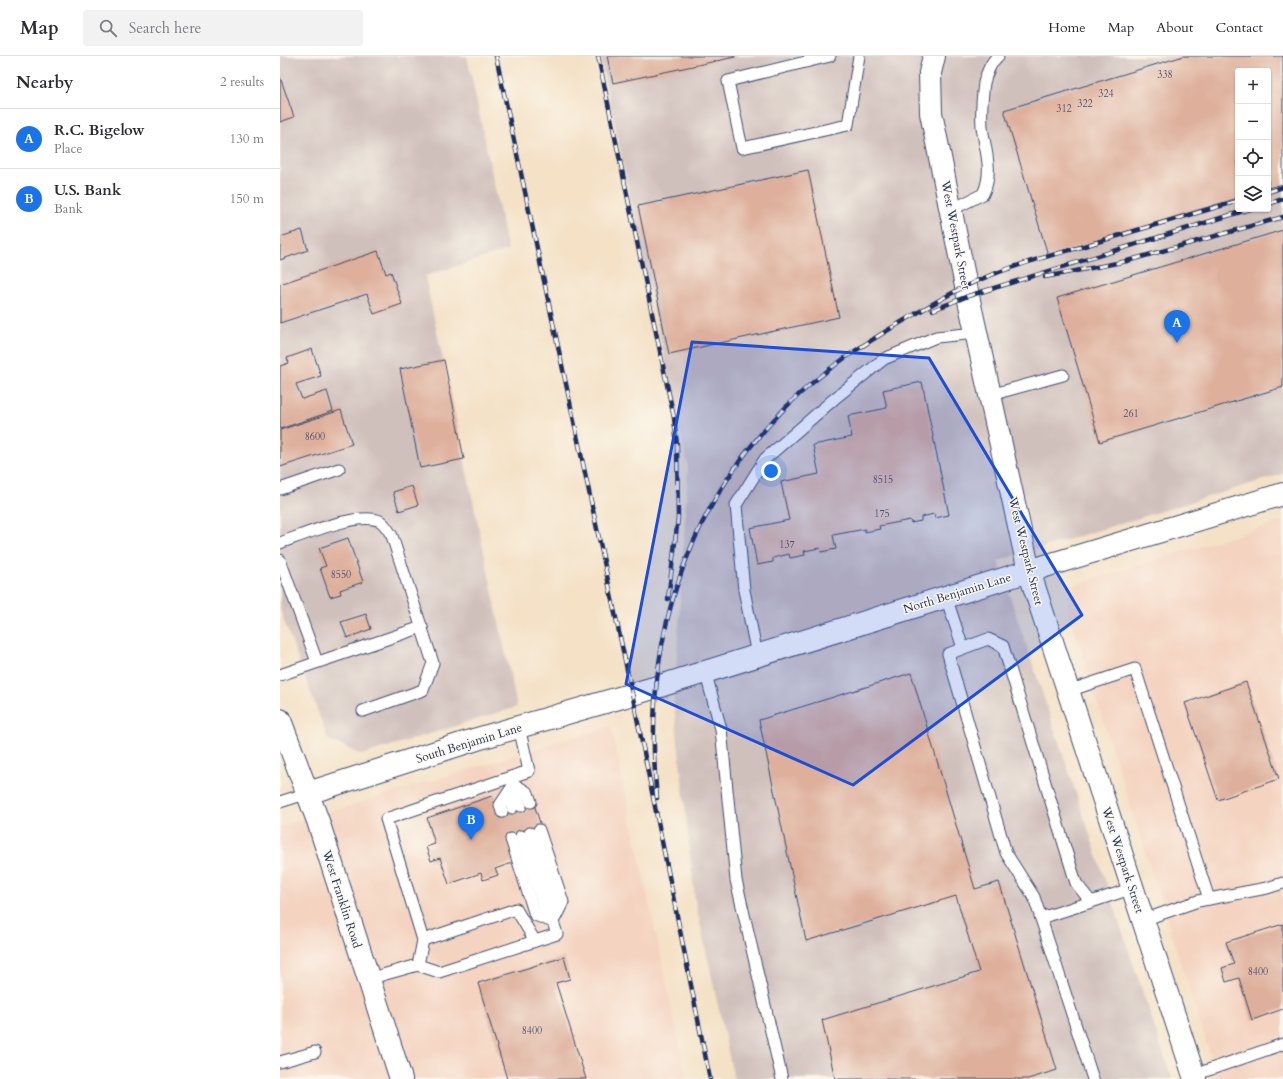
<!DOCTYPE html>
<html lang="en">
<head>
<meta charset="utf-8">
<style>
  :root { --surface:#fff; --page:#f2f2f3; --text:#2b2b33; --muted:#7c7c81; --line:#e1e1e2; --accent:#1a73e8 }
  body { margin:0; font-family:Cardo,serif; background:var(--page); color:var(--text) }
  .controls { position:absolute; right:12px; top:12px; display:grid; overflow:hidden; border-radius:4px; box-shadow:0 1px 3px #0004 }
  .controls button { width:36px; height:36px; display:grid; place-items:center; padding:0; border:0; border-bottom:1px solid var(--line); background:var(--surface); color:var(--text); font:20px sans-serif }
  .you { position:absolute; left:491px; top:415px; width:14px; height:14px; margin:-10px; border:3px solid #fff; border-radius:50%; background:#1a73e8; box-shadow:0 0 0 6px #1a73e833 }
  .badge { display:grid; place-items:center; width:26px; height:26px; border-radius:50%; background:var(--accent); color:#fff; font-size:13px; font-weight:700 }
  .pin { position:absolute; translate:-50% -33px; filter:drop-shadow(0 1px 2px #0008) }
  .pin::after { content:''; position:absolute; top:21px; width:14px; height:12px; background:inherit; clip-path:polygon(0 0,100% 0,50% 100%) }
  .list { margin:0; padding:0; list-style:none }
  h2 { display:flex; justify-content:space-between; align-items:center; height:52px; margin:0; padding:0 16px; font-size:17px }
  h2 small { font-size:13px; font-weight:400; color:var(--muted) }
  .list li { display:grid; grid-template-columns:26px 1fr auto; gap:12px; align-items:center; box-sizing:border-box; height:60px; padding:0 16px; border-top:1px solid var(--line) }
  .list b { display:block; font-size:15px; white-space:nowrap }
  .list p { margin:0; font-size:13px; white-space:nowrap; color:var(--muted) }
  .list em { font-size:13px; font-style:normal; color:var(--muted) }
  .icon { flex:none; width:22px; height:22px; fill:none; stroke:currentColor; stroke-width:2; stroke-linecap:round; stroke-linejoin:round }
  .map { position:relative; flex:none; width:1003px; height:1023px; overflow:hidden }
  header { display:flex; align-items:center; gap:24px; box-sizing:border-box; height:56px; padding:0 20px; background:var(--surface); border-bottom:1px solid var(--line) }
  header strong { font-size:19px }
  nav { display:flex; gap:22px; margin-inline-start:auto; font-size:14px }
  .search { width:280px; height:36px; background:var(--page); display:flex; align-items:center; gap:10px; box-sizing:border-box; padding:0 14px; border-radius:4px; color:var(--muted); font-size:15px }
  main { display:flex }
  aside { flex:1; background:var(--surface) }
  .map>svg:first-child { display:block }
  .built { fill:#f4d3c0 }
  .industrial { fill:#d0c0bc; fill-rule:evenodd }
  .building { fill:#deb09c }
  .lines { fill:none; stroke-linecap:round; stroke-linejoin:round }
  .lane-casing { stroke:#3c4a6e; stroke-width:13 }
  .secondary-casing { stroke:#3c4a6e; stroke-width:24 }
  .primary-casing { stroke:#3c4a6e; stroke-width:24 }
  .lane { stroke:#fff; stroke-width:11 }
  .secondary { stroke:#fff; stroke-width:22 }
  .primary { stroke:#fff; stroke-width:22 }
  .rail-casing { stroke:#1b2f5e; stroke-width:4.5 }
  .rail { stroke:#fbf7ec; stroke-width:3; stroke-dasharray:9; stroke-linecap:butt }
  .marked { fill:#1d4ed8; fill-opacity:0.2; stroke:#1d4ed8; stroke-width:3; stroke-linejoin:round }
  .labels { text-anchor:middle; dominant-baseline:central; stroke-width:3; stroke-linejoin:round; paint-order:stroke }
  .number-label { font-size:10px; fill:#4c4f6e }
  .street-label { font-size:12px; fill:#1b2f5e; stroke:#fbf7ec }
</style>
</head>
<body>
<header>
<strong>Map</strong>
<div class="search"><svg class="icon" aria-label="search" viewBox="0 0 24 24"><circle cx="10" cy="10" r="6"/><path d="M15 15l6 6"/></svg>Search here</div>
<nav><a>Home</a><a>Map</a><a>About</a><a>Contact</a></nav>
</header>
<main>
<aside>
<h2>Nearby<small>2 results</small></h2>
<ul class="list">
<li><span class="badge">A</span><div><b>R.C. Bigelow</b><p>Place</p></div><em>130 m</em></li>
<li><span class="badge">B</span><div><b>U.S. Bank</b><p>Bank</p></div><em>150 m</em></li>
</ul>
</aside>
<div class="map">
<svg width="1003" height="1023" viewBox="0 0 1003 1023">
  <rect width="100%" height="100%" fill="#fbf7ec"/>
  <filter id="ink" filterUnits="userSpaceOnUse"><feTurbulence type="fractalNoise" baseFrequency=".025" numOctaves="2"/><feDisplacementMap in="SourceGraphic" scale="8" xChannelSelector="R" yChannelSelector="G"/><feConvolveMatrix kernelMatrix="1 2 1 2 8 2 1 2 1" color-interpolation-filters="sRGB"/></filter>
  <filter id="wash" filterUnits="userSpaceOnUse"><feTurbulence type="fractalNoise" baseFrequency=".012" numOctaves="4" result="noise"/><feDisplacementMap in="SourceGraphic" scale="16" xChannelSelector="R" yChannelSelector="G"/><feGaussianBlur stdDeviation="0.9" result="paint"/><feColorMatrix in="noise" values="0 0 0 0 0 0 0 0 0 0 0 0 0 0 0 0 0 1.4 0 .05"/><feComposite in="paint" operator="in"/></filter>
  <g filter="url(#wash)">
    <rect width="100%" height="100%" fill="#f4e1c6"/>
    <!-- built -->
    <g class="built">
      <polygon points="1003,465 1003,1023 938,1023 787,552 794,529"/>
      <polygon points="331,670 407,1023 0,1023 0,771"/>
    </g>
    <!-- industrial -->
    <g class="industrial">
      <polygon points="0,0 187,0 228,194 145,220 237,651 81,699 48,683 0,554"/>
      <path d="M320 0H1003V418L718 505 892 1023H454L415 844 394 649 408 411ZM958 15H988V153H958Z"/>
    </g>
    <g id="blocks">
      <!-- building -->
      <g class="building">
        <polygon points="327,0 455,0 455,1 333,27"/>
        <polygon points="904,0 1003,0 1003,128 988,132 988,15 958,15 958,142 768,199 724,54"/>
        <polygon points="0,21 14,61 0,66"/>
        <polygon points="528,114 559,261 389,298 358,150"/>
        <polygon points="22,174 28,194 0,204 0,181"/>
        <polygon points="1003,174 1003,331 820,386 777,242"/>
        <polygon points="98,195 106,218 111,216 122,248 94,258 87,238 0,267 0,228"/>
        <polygon points="32,293 41,320 16,328 22,343 47,335 53,355 0,373 0,310 9,307 7,302"/>
        <polygon points="164,304 184,403 140,412 120,313"/>
        <polygon points="642,326 669,459 655,462 654,458 641,461 641,465 631,467 630,464 599,470 600,473 585,476 585,473 553,479 556,493 541,496 540,492 524,495 525,499 510,502 509,498 493,502 493,506 477,509 470,472 509,464 501,426 539,418 533,389 572,381 568,360 607,352 603,334"/>
        <polygon points="61,354 72,388 0,411 0,374"/>
        <polygon points="132,430 138,449 119,455 113,436"/>
        <polygon points="68,482 83,526 60,534 61,538 50,541 40,512 46,510 39,492"/>
        <polygon points="86,558 91,573 67,582 61,566"/>
        <polygon points="631,617 695,833 719,826 777,1014 748,1023 555,1023 542,964 699,916 676,840 526,885 479,664"/>
        <polygon points="966,626 999,723 938,744 905,647"/>
        <polygon points="212,740 218,757 253,745 262,773 234,806 215,813 218,819 203,824 201,817 169,828 160,802 151,805 146,791 155,788 147,762"/>
        <polygon points="1003,868 1003,953 972,964 959,922 946,926 942,912 954,908 946,886"/>
        <polygon points="284,901 290,923 276,927 306,1023 227,1023 198,927"/>
      </g>
    </g>
  </g>
  <g filter="url(#ink)">
    <use href="#blocks" fill-opacity="0" stroke="#3c4a6e" stroke-width="1"/>
    <g class="lines">
      <!-- lane casing -->
      <g class="lane-casing">
        <g id="lane">
          <polyline points="550,0 448,25 462,92 568,69 579,0"/>
          <path d="M671 154 703 138C714 115 705 94 702 71 701 56 702 42 704 27 706 18 711 6 718 0"/>
          <polyline points="710,339 783,319"/>
          <polyline points="0,433 59,413"/>
          <path d="M0 487C23 479 79 455 100 465 105 468 109 475 112 480L153 607 143 634 83 655"/>
          <polyline points="0,504 37,606"/>
          <polyline points="666,541 683,592"/>
          <polyline points="477,599 464,534 456,449 485,403 554,343 604,303 656,281 696,277"/>
          <polyline points="425,615 441,673 456,824 502,1023"/>
          <polyline points="0,619 142,571"/>
          <polyline points="788,635 855,613 929,843"/>
          <polyline points="231,721 249,715 239,671"/>
          <polyline points="234,728 248,737 251,746"/>
          <polyline points="0,746 28,737"/>
          <polyline points="232,752 231,747 233,732"/>
          <polyline points="222,756 220,749 234,728"/>
          <polyline points="259,774 283,846 275,862"/>
          <polyline points="241,780 265,855 273,866"/>
          <polyline points="231,783 255,859 273,866"/>
          <polyline points="761,862 811,846"/>
          <polyline points="863,864 918,845 987,832 1003,827"/>
          <polyline points="143,884 236,853 255,885"/>
          <polyline points="138,909 143,884 106,763 231,721 241,750"/>
          <polyline points="88,923 138,909 159,916 277,878 273,866 273,847 250,777"/>
          <polyline points="0,1006 35,996"/>
          <polyline points="914,1019 1003,988"/>
          <polyline points="813,1023 754,841 726,797 668,598 708,583 723,590 796,827 811,846 853,832"/>
        </g>
      </g>
      <!-- secondary casing -->
      <g class="secondary-casing">
        <g id="secondary">
          <polyline points="654,0 650,17 651,57 688,240 749,515 915,1023"/>
          <polyline points="28,737 197,683 377,631 749,515 1003,438"/>
        </g>
      </g>
      <!-- primary casing -->
      <g class="primary-casing">
        <polyline id="primary" points="0,664 38,765 121,1023"/>
      </g>
      <!-- lane -->
      <use href="#lane" class="lane"/>
      <!-- secondary -->
      <use href="#secondary" class="secondary"/>
      <!-- primary -->
      <use href="#primary" class="primary"/>
      <!-- rail casing -->
      <g class="rail-casing">
        <g id="rail">
          <polyline points="216,0 352,637 430,1023"/>
          <polyline points="318,0 394,362 397,389 398,462 388,543"/>
          <polyline points="988,136 1003,131"/>
          <polyline points="988,148 1003,143"/>
          <polyline points="765,221 847,205 1003,161"/>
          <polyline points="653,254 688,240 970,153"/>
          <path d="M377 742C362 597 400 458 505 352 543 313 590 284 637 257 653 248 669 238 686 230 723 212 762 202 801 191 853 175 906 160 958 145"/>
        </g>
      </g>
      <!-- rail -->
      <use href="#rail" class="rail"/>
    </g>
  </g>
  <!-- marked area -->
  <path class="marked" d="M412 286 649 302 802 559 573 729 346 628Z"/>
  <g class="labels">
    <!-- number labels -->
    <g class="number-label">
      <text x="885" y="19">338</text>
      <text x="826" y="38">324</text>
      <text x="805" y="48">322</text>
      <text x="784" y="53">312</text>
      <text x="851" y="358">261</text>
      <text x="35" y="381">8600</text>
      <text x="603" y="424">8515</text>
      <text x="602" y="458">175</text>
      <text x="507" y="489">137</text>
      <text x="61" y="519">8550</text>
      <text x="978" y="916">8400</text>
      <text x="252" y="975">8400</text>
    </g>
    <!-- street labels -->
    <g class="street-label">
      <text transform="translate(676 179) rotate(79)">West Westpark Street</text>
      <text transform="translate(746 495) rotate(76)">West Westpark Street</text>
      <text transform="translate(677 537) rotate(-17)">North Benjamin Lane</text>
      <text transform="translate(189 687) rotate(-17)">South Benjamin Lane</text>
      <text transform="translate(843 804) rotate(72)">West Westpark Street</text>
      <text transform="translate(62 843) rotate(72)">West Franklin Road</text>
    </g>
  </g>
</svg>
<div class="controls">
<button>+</button>
<button>−</button>
<button><svg class="icon" aria-label="locate" viewBox="0 0 24 24"><circle cx="12" cy="12" r="6"/><path d="M12 2v4M12 18v4M2 12h4M18 12h4"/></svg></button>
<button><svg class="icon" aria-label="layers" viewBox="0 0 24 24"><path d="M12 4l9 5-9 5-9-5zM3 14l9 5 9-5"/></svg></button>
</div>
<div class="you"></div>
<div class="pin badge" style="left:897px;top:287px">A</div>
<div class="pin badge" style="left:191px;top:784px">B</div>
</div>
</main>
</body>
</html>
